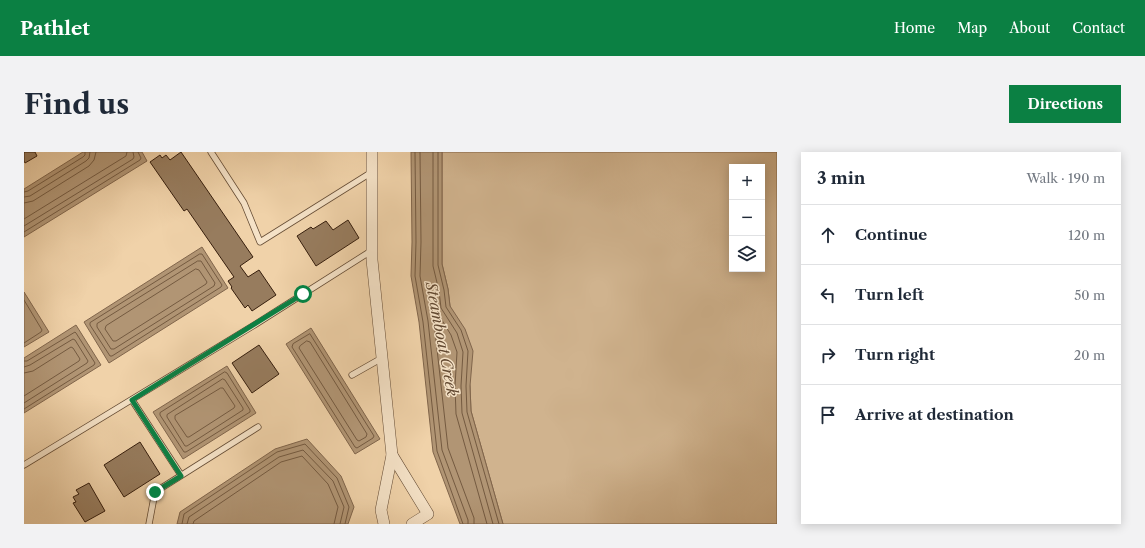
<!DOCTYPE html>
<html lang="en">
<head>
<meta charset="utf-8">
<style>
  :root { --surface:#fff; --page:#f2f2f3; --text:#1f2937; --muted:#747a83; --line:#e0e1e3; --accent:#0b8043 }
  body { margin:0; font-family:"Libre Caslon Text",serif; background:var(--page); color:var(--text) }
  .controls { position:absolute; right:12px; top:12px; display:grid; overflow:hidden; border-radius:0px; box-shadow:0 2px 10px #0003 }
  .controls button { width:36px; height:36px; display:grid; place-items:center; padding:0; border:0; border-bottom:1px solid var(--line); background:var(--surface); color:var(--text); font:20px sans-serif }
  .stop { position:absolute; width:12px; height:12px; margin:-9px; border:3px solid #0b8043; border-radius:50%; background:#fff }
  .stop.end { background:#0b8043; border-color:#fff; box-shadow:0 1px 4px #0008 }
  .list { margin:0; padding:0; list-style:none }
  h2 { display:flex; justify-content:space-between; align-items:center; height:52px; margin:0; padding:0 16px; font-size:17px }
  h2 small { font-size:13px; font-weight:400; color:var(--muted) }
  .list li { display:grid; grid-template-columns:26px 1fr auto; gap:12px; align-items:center; box-sizing:border-box; height:60px; padding:0 16px; border-top:1px solid var(--line) }
  .list b { display:block; font-size:15px; white-space:nowrap }
  .list em { font-size:13px; font-style:normal; color:var(--muted) }
  .icon { flex:none; width:22px; height:22px; fill:none; stroke:currentColor; stroke-width:2; stroke-linecap:round; stroke-linejoin:round }
  .map { position:relative; flex:none; width:753px; height:372px; overflow:hidden; border-radius:0px }
  header { display:flex; align-items:center; gap:24px; box-sizing:border-box; height:56px; padding:0 20px; background:var(--accent); color:#fff }
  header strong { font-size:19px }
  nav { display:flex; gap:22px; margin-inline-start:auto; font-size:14px }
  .intro { display:flex; align-items:center; justify-content:space-between; box-sizing:border-box; height:96px; padding:0 24px }
  h1 { margin:0; font-size:28px }
  .button { padding:10px 18px; border-radius:0px; background:var(--accent); color:#fff; font-size:14px; font-weight:700 }
  main { display:flex; gap:24px; padding:0 24px }
  aside { flex:1; background:var(--surface); border-radius:0px; box-shadow:0 2px 10px #0003 }
  .map>svg:first-child { display:block }
  .green { fill:#d0b38e; stroke:#83684e; fill-rule:evenodd }
  .water { fill:#b19574; stroke:#80654b }
  .lines { fill:none; stroke-linecap:round; stroke-linejoin:round }
  .shore { stroke:#745a40; stroke-width:1 }
  .building { fill:#977c5e; stroke:#361e0d }
  .lane-casing { stroke:#644b34; stroke-width:7 }
  .street-casing { stroke:#644b34; stroke-width:12 }
  .lane { stroke:#f5e2c7; stroke-width:5.5 }
  .street { stroke:#f5e2c7; stroke-width:11 }
  .route { stroke:#0b8043; stroke-width:5 }
  .labels { text-anchor:middle; dominant-baseline:central; stroke-width:3; stroke-linejoin:round; paint-order:stroke }
  .water-label { font-size:15px; font-style:italic; fill:#614831; stroke:#f5e2c7 }
</style>
</head>
<body>
<header>
<strong>Pathlet</strong>
<nav><a>Home</a><a>Map</a><a>About</a><a>Contact</a></nav>
</header>
<div class="intro"><h1>Find us</h1><a class="button">Directions</a></div>
<main>
<div class="map">
<svg width="753" height="372" viewBox="0 0 753 372">
  <rect width="100%" height="100%" fill="#f0d2a9"/>
  <filter id="stains"><feTurbulence type="fractalNoise" baseFrequency=".005" numOctaves="4"/><feColorMatrix values="0 0 0 0 .2 0 0 0 0 .09 0 0 0 0 .02 0 0 0 .5 -.17"/></filter>
  <radialGradient id="worn" r=".72"><stop offset=".6" stop-color="#630" stop-opacity="0"/><stop offset="1" stop-color="#630" stop-opacity=".3"/></radialGradient>
  <!-- green -->
  <path class="green" d="M418 0H753V372H479L447 259 446 234 426 154 424 137 418 112ZM708 15H738V117H708Z"/>
  <!-- water -->
  <g class="water">
    <polygon points="59,0 118,0 123,9 0,85 0,37"/>
    <polygon points="387,0 418,0 418,112 424,137 426,154 441,177 449,199 446,234 447,259 479,372 436,372 409,300 395,170 387,124 388,90"/>
    <polygon points="178,95 204,136 85,211 60,170"/>
    <polygon points="0,140 25,180 0,195"/>
    <polygon points="52,173 77,213 0,261 0,206"/>
    <polygon points="287,176 356,287 331,302 262,192"/>
    <polygon points="203,214 232,261 159,307 129,260"/>
    <polygon points="283,287 317,324 330,355 324,372 153,372 156,360 251,297"/>
  </g>
  <g class="lines">
    <!-- shore -->
    <g class="shore">
      <polyline points="391,0 392,90 391,124 399,170 413,299 439,372"/>
      <polyline points="396,0 397,90 396,124 404,169 418,298 444,368 444,372"/>
      <polyline points="409,0 409,114 415,139 417,156 433,181 439,200 437,234 438,261 469,372"/>
      <polyline points="414,0 414,113 420,138 422,155 437,178 444,199 442,234 443,260 475,372"/>
      <polyline points="0,40 4,39 59,5 61,3 61,0"/>
      <polyline points="0,45 6,44 62,9 65,6 66,0"/>
      <polyline points="0,51 9,49 65,14 70,8 72,0"/>
      <polyline points="0,67 102,4 103,0"/>
      <polyline points="0,74 109,7 110,5 109,0"/>
      <polyline points="0,80 116,8 117,6 114,0"/>
      <polygon points="176,102 178,102 198,133 197,135 88,204 86,204 66,173 66,171"/>
      <polygon points="174,109 177,109 191,131 190,134 90,197 87,197 73,175 73,172"/>
      <polygon points="172,117 175,118 183,130 182,132 92,189 89,189 81,177 82,174"/>
      <polyline points="0,148 18,178 17,180 0,191"/>
      <polygon points="286,182 350,284 349,286 333,296 331,295 268,195 269,192"/>
      <polygon points="283,189 286,190 343,282 342,285 335,289 333,288 275,196 276,194"/>
      <polyline points="0,209 3,209 51,180 52,181 71,211 70,213 0,257"/>
      <polyline points="0,215 6,213 49,187 51,188 64,209 63,211 0,251"/>
      <polygon points="201,220 203,221 226,258 226,260 162,300 160,300 136,263 136,261"/>
      <polyline points="0,221 9,219 47,195 49,196 56,207 55,209 0,244"/>
      <polygon points="199,227 201,228 219,256 219,258 163,294 161,294 143,265 143,263"/>
      <polygon points="197,236 199,236 211,254 210,256 165,285 163,285 151,267 151,264"/>
      <polyline points="158,372 160,362 253,300 281,292 313,326 325,355 321,372"/>
      <polyline points="163,372 165,365 255,305 279,298 309,329 320,355 316,372"/>
      <polyline points="169,372 170,369 257,310 278,304 304,332 314,355 310,372"/>
      <polyline points="450,372 450,366 424,296 409,161 411,159 413,160 427,183 433,200 431,234 432,262 463,372"/>
    </g>
  </g>
  <!-- building -->
  <g class="building">
    <polygon points="0,0 11,0 13,4 1,11 0,9"/>
    <polygon points="157,0 229,105 216,114 224,125 235,118 252,143 228,159 224,153 221,156 207,136 208,135 204,129 210,125 163,57 160,59 126,10 136,3 138,6 142,3 146,8"/>
    <polygon points="324,68 335,86 292,114 273,84 287,75 289,77 302,69 309,78"/>
    <polygon points="235,193 255,222 228,241 208,211"/>
    <polygon points="116,290 136,322 100,345 80,313"/>
    <polygon points="65,331 81,359 61,370 49,351 52,350 49,345 55,342 52,338"/>
  </g>
  <g class="lines">
    <!-- lane casing -->
    <g class="lane-casing">
      <g id="lane">
        <polyline points="187,0 220,51 236,90 348,20"/>
        <polyline points="328,223 358,206"/>
        <polyline points="108,248 157,323"/>
        <polyline points="0,313 232,172 347,99"/>
        <polyline points="125,372 131,340 234,275"/>
      </g>
    </g>
    <!-- street casing -->
    <g class="street-casing">
      <g id="street">
        <polyline points="348,0 348,108 368,303 357,358 360,372"/>
        <polyline points="368,303 404,362 388,372"/>
      </g>
    </g>
    <!-- lane -->
    <use href="#lane" class="lane"/>
    <!-- street -->
    <use href="#street" class="street"/>
  </g>
  <g class="lines">
    <!-- route -->
    <polyline class="route" points="131,340 157,324 108,248 279,142"/>
  </g>
  <g class="labels">
    <!-- water labels -->
    <g class="water-label">
      <text transform="translate(418 187) rotate(79)">Steamboat Creek</text>
    </g>
  </g>
  <rect width="100%" height="100%" filter="url(#stains)"/>
  <rect width="100%" height="100%" fill="url(#worn)"/>
</svg>
<div class="controls">
<button>+</button>
<button>−</button>
<button><svg class="icon" aria-label="layers" viewBox="0 0 24 24"><path d="M12 4l9 5-9 5-9-5zM3 14l9 5 9-5"/></svg></button>
</div>
<div class="stop" style="left:279px;top:142px"></div>
<div class="stop end" style="left:131px;top:340px"></div>
</div>
<aside>
<h2>3 min<small>Walk · 190 m</small></h2>
<ul class="list">
<li><svg class="icon" aria-label="ahead" viewBox="0 0 24 24"><path d="M12 20V5M6 11l6-6 6 6"/></svg><div><b>Continue</b></div><em>120 m</em></li>
<li><svg class="icon" aria-label="left" viewBox="0 0 24 24"><path d="M17 20v-9H6M10 6l-5 5 5 5"/></svg><div><b>Turn left</b></div><em>50 m</em></li>
<li><svg class="icon" aria-label="right" viewBox="0 0 24 24"><path d="M7 20v-9h11M14 6l5 5-5 5"/></svg><div><b>Turn right</b></div><em>20 m</em></li>
<li><svg class="icon" aria-label="arrive" viewBox="0 0 24 24"><path d="M6 21V4h12l-3 4 3 4H6"/></svg><div><b>Arrive at destination</b></div></li>
</ul>
</aside>
</main>
</body>
</html>
